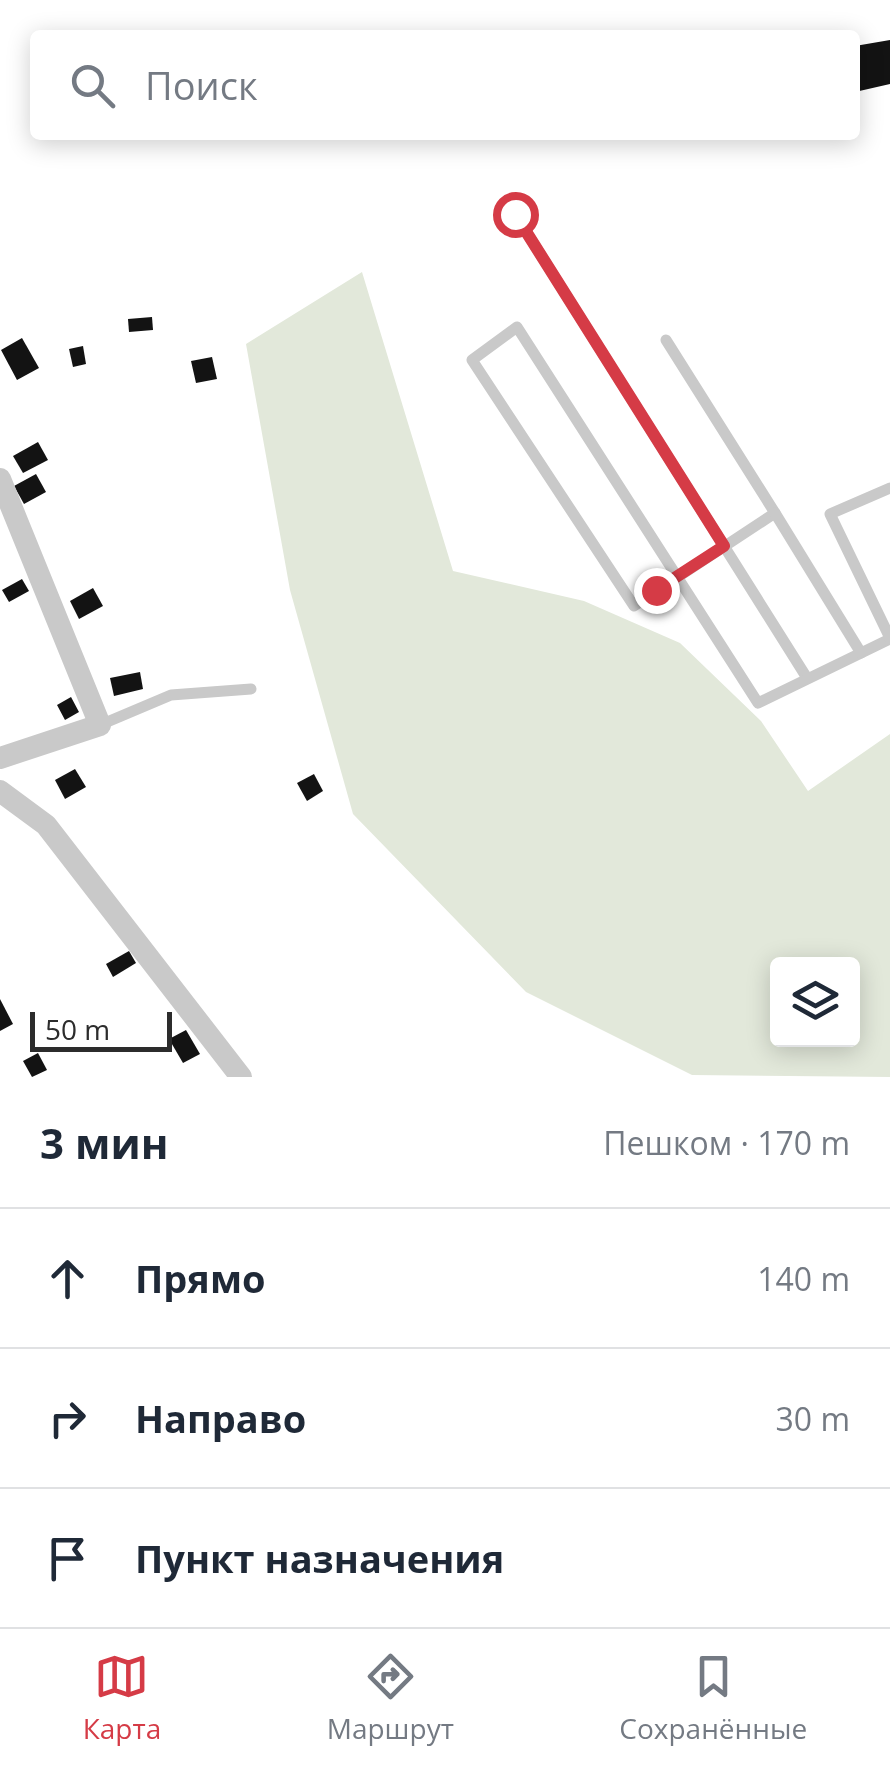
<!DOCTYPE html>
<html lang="ru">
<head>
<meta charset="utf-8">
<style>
  :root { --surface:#fff; --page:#f2f2f3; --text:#1f2937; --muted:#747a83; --line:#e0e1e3; --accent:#d53b46 }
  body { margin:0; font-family:"Open Sans",sans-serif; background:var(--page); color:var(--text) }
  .controls { position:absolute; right:30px; bottom:30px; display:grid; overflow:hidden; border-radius:10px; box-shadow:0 5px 25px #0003 }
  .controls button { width:90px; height:90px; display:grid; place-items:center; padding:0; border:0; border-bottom:2px solid var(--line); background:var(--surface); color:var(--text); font:50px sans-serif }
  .scale { position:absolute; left:30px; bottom:25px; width:142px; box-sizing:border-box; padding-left:10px; border:5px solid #2c2c2c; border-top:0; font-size:28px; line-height:35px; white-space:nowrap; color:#2c2c2c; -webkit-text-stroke:8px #fff; paint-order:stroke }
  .stop { position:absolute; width:30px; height:30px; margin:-22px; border:8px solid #d53b46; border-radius:50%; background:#fff }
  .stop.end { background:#d53b46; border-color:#fff; box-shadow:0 2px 10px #0008 }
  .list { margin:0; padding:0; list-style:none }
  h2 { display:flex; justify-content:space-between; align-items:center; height:130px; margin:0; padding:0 40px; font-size:42px }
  h2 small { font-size:32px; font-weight:400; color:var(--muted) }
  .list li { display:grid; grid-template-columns:65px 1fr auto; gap:30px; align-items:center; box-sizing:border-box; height:140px; padding:0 40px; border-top:2px solid var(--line) }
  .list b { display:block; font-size:38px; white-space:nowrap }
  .list em { font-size:32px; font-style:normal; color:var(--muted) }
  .icon { flex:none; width:55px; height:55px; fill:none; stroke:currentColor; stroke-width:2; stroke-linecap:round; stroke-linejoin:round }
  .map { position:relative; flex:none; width:890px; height:1077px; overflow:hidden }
  .search { position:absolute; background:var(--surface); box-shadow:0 5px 25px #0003; left:30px; right:30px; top:30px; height:110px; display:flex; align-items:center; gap:25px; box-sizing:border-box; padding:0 35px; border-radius:10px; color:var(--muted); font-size:38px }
  .sheet { height:550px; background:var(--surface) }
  nav { display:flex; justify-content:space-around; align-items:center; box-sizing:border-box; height:140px; border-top:2px solid var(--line); background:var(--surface); font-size:28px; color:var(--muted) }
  nav a { display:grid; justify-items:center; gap:5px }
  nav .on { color:var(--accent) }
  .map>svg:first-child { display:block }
  .green { fill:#e2e8da; fill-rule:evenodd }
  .building { fill:#131313 }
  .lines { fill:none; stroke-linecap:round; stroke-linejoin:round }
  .service { stroke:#c9c9c9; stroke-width:11 }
  .minor { stroke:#c9c9c9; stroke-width:22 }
  .route { stroke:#d53b46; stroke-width:12 }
</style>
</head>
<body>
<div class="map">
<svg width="890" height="1077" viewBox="0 0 890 1077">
  <rect width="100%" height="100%" fill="#fff"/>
  <!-- green -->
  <path class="green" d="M362 272 453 571 584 601 680 643 761 721 808 791 890 734V1077L692 1075 526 992 353 814 290 590 246 344ZM778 964H852V1040H778Z"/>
  <!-- building -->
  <g class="building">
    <polygon points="890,40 890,84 855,92 855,46"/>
    <polygon points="152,317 153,330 129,332 128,319"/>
    <polygon points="22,338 39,368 17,380 1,350"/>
    <polygon points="83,346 86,364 73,367 69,349"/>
    <polygon points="212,357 217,379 196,383 191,361"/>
    <polygon points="38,442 48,460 23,473 13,456"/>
    <polygon points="36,474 46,492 24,504 14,486"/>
    <polygon points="22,579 29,591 9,602 2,590"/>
    <polygon points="93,588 103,606 79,619 70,601"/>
    <polygon points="140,672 143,689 114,696 110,678"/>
    <polygon points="71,697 79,712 65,720 57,705"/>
    <polygon points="75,769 86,787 65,799 55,780"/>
    <polygon points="314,774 323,791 307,801 297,783"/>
    <polygon points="129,951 136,963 113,977 106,964"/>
    <polygon points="0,999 13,1024 0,1031"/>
    <polygon points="186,1030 200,1054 183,1063 169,1039"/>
    <polygon points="38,1053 47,1070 32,1077 23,1061"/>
  </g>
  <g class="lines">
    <!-- service -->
    <g class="service">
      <polyline points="515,214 807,678"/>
      <polyline points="666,340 775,513 634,606 472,360 517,327 758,703 890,639"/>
      <polyline points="890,488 830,514 890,638"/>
      <polyline points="775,513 861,653"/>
      <polyline points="100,725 171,695 251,689"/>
    </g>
    <!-- minor -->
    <g class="minor">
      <polyline points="0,479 100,725 0,758"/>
      <polyline points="0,791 46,825 241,1077"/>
    </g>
  </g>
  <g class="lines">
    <!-- route -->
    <polyline class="route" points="515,214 724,546 656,590"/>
  </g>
</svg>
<div class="controls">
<button><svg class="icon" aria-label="layers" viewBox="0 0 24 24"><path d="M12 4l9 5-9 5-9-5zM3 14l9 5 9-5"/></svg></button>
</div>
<div class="scale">50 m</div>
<div class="stop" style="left:515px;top:214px"></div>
<div class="stop end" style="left:656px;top:590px"></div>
<div class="search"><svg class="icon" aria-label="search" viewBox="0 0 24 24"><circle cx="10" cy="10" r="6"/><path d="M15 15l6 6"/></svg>Поиск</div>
</div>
<section class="sheet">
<h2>3 мин<small>Пешком · 170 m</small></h2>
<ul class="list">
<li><svg class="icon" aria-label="ahead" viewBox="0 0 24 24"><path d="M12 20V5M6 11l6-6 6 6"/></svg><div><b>Прямо</b></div><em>140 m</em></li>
<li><svg class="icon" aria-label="right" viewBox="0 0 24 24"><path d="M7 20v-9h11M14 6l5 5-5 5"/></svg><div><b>Направо</b></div><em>30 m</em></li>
<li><svg class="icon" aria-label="arrive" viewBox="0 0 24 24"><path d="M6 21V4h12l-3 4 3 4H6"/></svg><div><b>Пункт назначения</b></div></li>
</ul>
</section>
<nav>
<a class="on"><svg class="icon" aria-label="map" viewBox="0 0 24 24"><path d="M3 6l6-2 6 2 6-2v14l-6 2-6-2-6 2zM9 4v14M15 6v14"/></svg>Карта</a>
<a><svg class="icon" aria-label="directions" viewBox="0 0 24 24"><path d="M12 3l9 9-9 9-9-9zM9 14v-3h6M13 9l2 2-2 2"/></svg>Маршрут</a>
<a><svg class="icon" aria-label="saved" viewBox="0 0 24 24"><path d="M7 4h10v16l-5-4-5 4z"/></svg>Сохранённые</a>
</nav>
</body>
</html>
